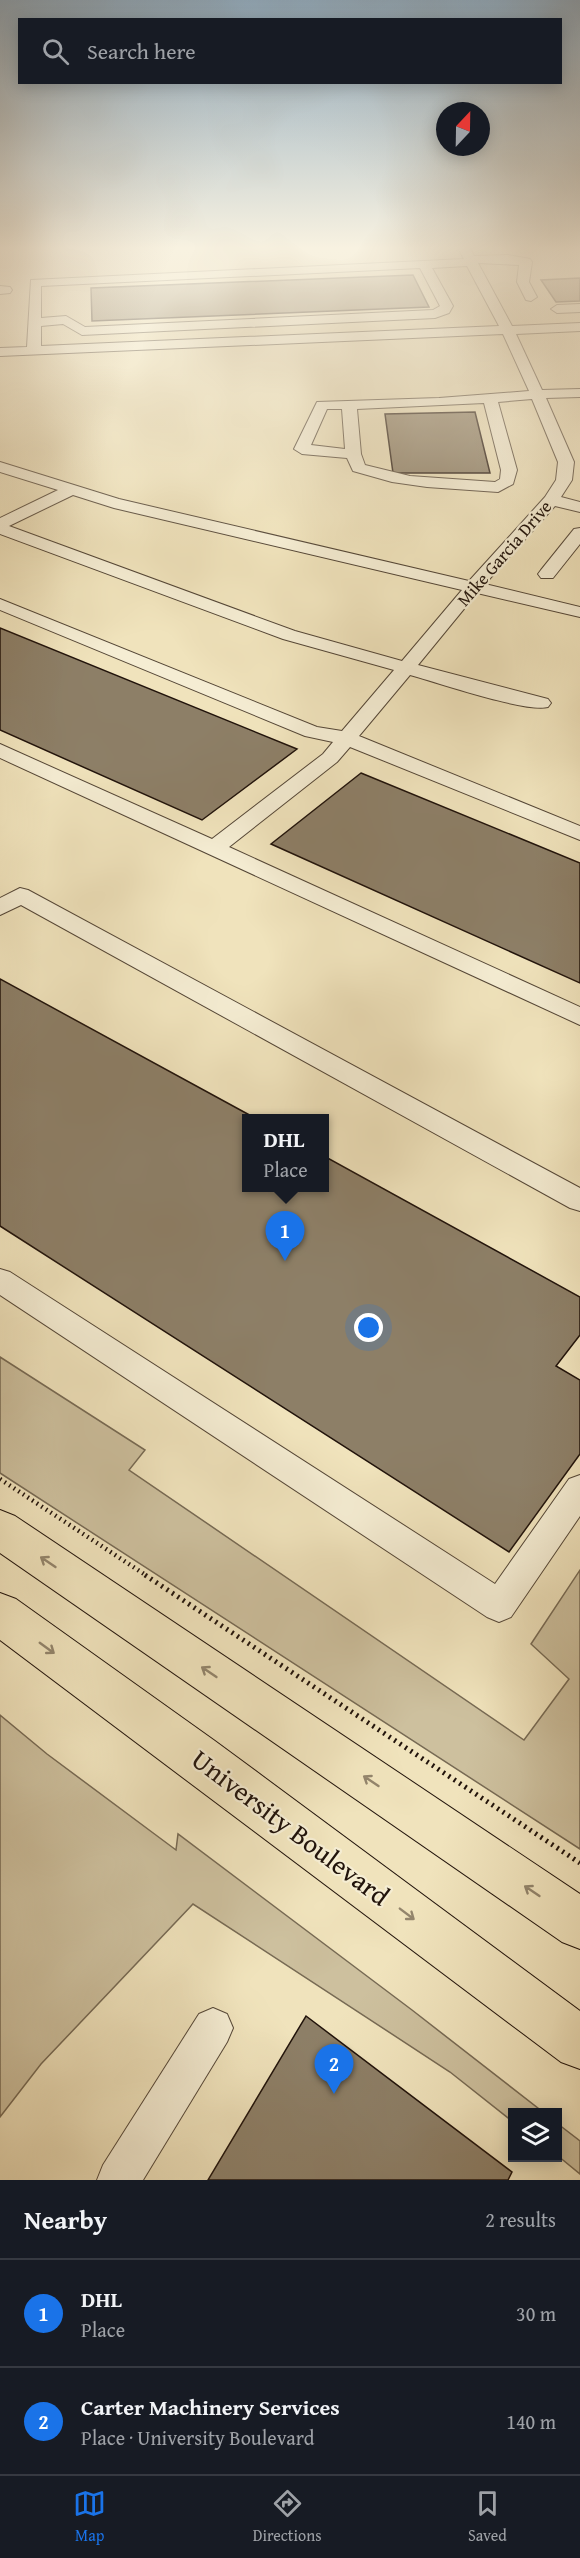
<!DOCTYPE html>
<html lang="en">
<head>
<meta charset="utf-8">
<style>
  :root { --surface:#171b24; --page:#20242c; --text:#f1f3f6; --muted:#9ea1a6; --line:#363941; --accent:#1a73e8 }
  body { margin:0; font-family:"Gentium Book Plus",serif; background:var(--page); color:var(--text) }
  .controls { position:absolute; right:18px; bottom:18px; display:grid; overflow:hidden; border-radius:0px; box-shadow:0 3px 15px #0003 }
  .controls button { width:54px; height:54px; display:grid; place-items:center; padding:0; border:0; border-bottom:2px solid var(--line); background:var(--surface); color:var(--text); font:30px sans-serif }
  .compass { position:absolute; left:436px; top:102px; width:54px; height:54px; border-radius:50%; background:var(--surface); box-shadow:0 3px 15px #0003; rotate:22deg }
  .you { position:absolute; left:369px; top:1328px; width:21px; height:21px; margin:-15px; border:4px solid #fff; border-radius:50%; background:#1a73e8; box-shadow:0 0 0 9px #1a73e833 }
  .badge { display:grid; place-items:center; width:39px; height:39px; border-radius:50%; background:var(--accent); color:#fff; font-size:20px; font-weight:700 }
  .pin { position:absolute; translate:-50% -50px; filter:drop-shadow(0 2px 3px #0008) }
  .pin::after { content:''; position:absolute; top:32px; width:21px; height:18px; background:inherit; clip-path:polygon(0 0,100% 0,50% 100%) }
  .popup { position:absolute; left:242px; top:1114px; width:87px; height:78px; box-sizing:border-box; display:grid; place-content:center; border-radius:0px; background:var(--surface); filter:drop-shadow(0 2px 4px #0005); font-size:20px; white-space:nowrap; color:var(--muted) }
  .popup b { font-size:22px; color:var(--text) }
  .popup::after { content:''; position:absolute; left:50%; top:100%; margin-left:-12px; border:12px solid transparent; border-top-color:var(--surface) }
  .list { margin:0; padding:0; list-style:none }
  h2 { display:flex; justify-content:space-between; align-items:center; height:78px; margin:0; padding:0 24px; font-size:26px }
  h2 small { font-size:20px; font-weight:400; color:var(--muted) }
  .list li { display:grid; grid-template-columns:39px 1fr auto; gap:18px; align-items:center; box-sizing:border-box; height:108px; padding:0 24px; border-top:2px solid var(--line) }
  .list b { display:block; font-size:22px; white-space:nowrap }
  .list p { margin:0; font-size:20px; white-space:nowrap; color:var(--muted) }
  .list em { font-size:20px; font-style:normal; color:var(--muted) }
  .icon { flex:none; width:33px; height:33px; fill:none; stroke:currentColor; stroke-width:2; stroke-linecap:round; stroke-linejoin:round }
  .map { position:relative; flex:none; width:580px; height:2180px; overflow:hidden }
  .search { position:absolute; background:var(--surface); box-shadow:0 3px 15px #0003; left:18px; right:18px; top:18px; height:66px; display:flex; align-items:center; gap:15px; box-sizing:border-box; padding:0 21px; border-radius:0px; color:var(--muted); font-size:22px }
  .sheet { height:294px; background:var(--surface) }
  nav { display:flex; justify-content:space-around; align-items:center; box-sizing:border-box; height:84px; border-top:2px solid var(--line); background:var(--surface); font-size:16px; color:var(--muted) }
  nav a { display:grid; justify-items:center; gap:3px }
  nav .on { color:var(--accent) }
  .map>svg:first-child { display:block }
  .green { fill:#cdc09e; stroke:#776a54; stroke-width:1.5 }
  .building { fill:#8d7f67; stroke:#21130b; stroke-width:1.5 }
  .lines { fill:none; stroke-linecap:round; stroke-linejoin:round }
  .minor-casing { stroke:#554737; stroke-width:2 }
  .major-casing { stroke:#21130b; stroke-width:2 }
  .path-far1 { stroke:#21130b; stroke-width:4.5; stroke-dasharray:1.5 4; stroke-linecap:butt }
  .path { stroke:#21130b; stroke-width:5; stroke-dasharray:2 4.5; stroke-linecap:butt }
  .minor { fill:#f5edd3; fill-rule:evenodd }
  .major { fill:#f0e3bc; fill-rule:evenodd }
  .oneway { stroke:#93856c }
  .labels { text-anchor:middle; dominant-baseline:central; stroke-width:4.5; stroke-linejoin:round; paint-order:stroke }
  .far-street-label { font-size:18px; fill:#21130b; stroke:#f5edd3 }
  .near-street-label { font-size:27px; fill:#21130b; stroke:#f5edd3 }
</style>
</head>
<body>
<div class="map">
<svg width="580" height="2180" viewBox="0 0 580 2180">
  <rect width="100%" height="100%" fill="#f0e3bc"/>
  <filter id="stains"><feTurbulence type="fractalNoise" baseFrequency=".00333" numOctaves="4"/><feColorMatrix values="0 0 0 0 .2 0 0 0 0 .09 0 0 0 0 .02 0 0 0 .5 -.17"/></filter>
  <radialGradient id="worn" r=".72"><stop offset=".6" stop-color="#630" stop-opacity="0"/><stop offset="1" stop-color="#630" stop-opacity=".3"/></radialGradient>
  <!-- green -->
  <g class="green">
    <polygon points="0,1357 145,1450 129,1470 524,1740 569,1679 531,1644 580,1570 580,1849 0,1473"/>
    <polygon points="0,1715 47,1754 176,1850 178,1834 412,2010 543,2112 512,2112 512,2121 450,2072 193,1904 41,2064 0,2117"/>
    <polygon points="558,2124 580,2141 580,2174 558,2156"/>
  </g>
  <!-- building -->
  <g class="building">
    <polygon points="413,275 429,307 92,321 91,288"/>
    <polygon points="580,278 580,301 556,302 541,280"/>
    <polygon points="475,412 490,473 393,473 385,414"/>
    <polygon points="0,628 297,749 202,820 0,730"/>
    <polygon points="361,773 580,863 580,983 271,844"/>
    <polygon points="0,979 255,1118 246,1118 246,1188 324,1188 324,1156 580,1297 580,1335 556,1366 580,1380 580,1454 509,1552 0,1226"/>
    <polygon points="306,2016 512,2172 508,2180 208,2180"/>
  </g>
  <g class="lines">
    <!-- minor casing -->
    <g class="minor-casing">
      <g id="minor">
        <path d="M457 246H469L474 256 508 255 530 259 532 262 529 282 537 297 531 301 526 300 517 282 519 265 478 263 512 326 580 323V331L516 334 542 390 580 389V397L546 398 574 462 572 480 561 497 580 502V512L555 506 485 584 580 607V617L477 593 418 665 548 699 551 703 548 707C526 713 436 682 410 675L359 736 580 826V840L350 747 337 762 229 847 580 1007V1025L0 758V744L212 839 323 754 333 742 305 736 0 610V599L317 727 342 731 394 670 283 639 0 534V518L58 490 0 472V462L119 499 469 581 545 497 556 480 558 462 532 399 498 402 517 470 513 484 498 492 427 487 392 482 353 471 347 458 302 454 294 449 317 402 439 398 529 391 503 334 0 356V348L27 347 31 280 464 259ZM467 266 499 326 41 346V326L63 324 82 335 435 318 449 313 453 306 432 268ZM420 268 440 306 433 310 85 327 66 316 41 318V286ZM484 403 501 470 500 479 495 482 410 476 365 465 361 454 357 409ZM327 409H342L345 449 311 445ZM73 495 114 508 462 590 402 661 295 631 9 526Z"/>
        <polygon points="0,286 10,287 12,290 10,293 0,294"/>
        <polygon points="580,304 580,312 557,313 551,309 557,305"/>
        <polygon points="580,528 580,544 553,578 541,578 538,574 541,570 574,529"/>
        <polygon points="20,888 28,890 580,1188 580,1211 570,1208 21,905 0,915 0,898"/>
        <polygon points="0,1269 10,1272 495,1584 569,1479 580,1475 580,1516 511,1617 499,1622 487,1617 0,1295"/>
        <polygon points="213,2008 227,2014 233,2028 227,2042 143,2180 97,2180 103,2165 199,2014"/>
      </g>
    </g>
    <!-- major casing -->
    <g class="major-casing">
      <g id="major">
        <polygon points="0,1510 15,1516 580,1894 580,1949 562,1942 0,1553"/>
        <polygon points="0,1593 16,1599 215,1741 580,2011 580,2069 561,2062 0,1640"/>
      </g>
    </g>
    <!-- path-far1 -->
    <polyline class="path-far1" points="0,1479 147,1576"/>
    <!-- path -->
    <polyline class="path" points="145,1575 580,1863"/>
    <!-- minor -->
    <use href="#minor" class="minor"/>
    <!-- major -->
    <use href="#major" class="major"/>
  </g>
  <!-- one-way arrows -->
  <defs><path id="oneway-shaft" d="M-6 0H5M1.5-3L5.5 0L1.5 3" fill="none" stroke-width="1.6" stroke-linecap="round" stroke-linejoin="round" transform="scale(1.5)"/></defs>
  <g class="oneway">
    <use href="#oneway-shaft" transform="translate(48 1562) rotate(-146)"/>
    <use href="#oneway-shaft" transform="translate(47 1648) rotate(36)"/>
    <use href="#oneway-shaft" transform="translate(209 1672) rotate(-146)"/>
    <use href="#oneway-shaft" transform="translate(371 1781) rotate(-146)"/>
    <use href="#oneway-shaft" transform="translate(532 1891) rotate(-146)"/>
    <use href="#oneway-shaft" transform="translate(407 1914) rotate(37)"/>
  </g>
  <!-- sky -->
  <linearGradient id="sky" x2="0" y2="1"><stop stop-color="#8faabe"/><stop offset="0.45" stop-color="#f8f2e1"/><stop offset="1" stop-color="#f8f2e1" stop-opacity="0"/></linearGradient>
  <rect width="580" height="552" fill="url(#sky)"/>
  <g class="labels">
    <!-- far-street labels -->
    <g class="far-street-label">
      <text transform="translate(504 553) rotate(-49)">Mike Garcia Drive</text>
    </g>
    <!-- near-street labels -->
    <g class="near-street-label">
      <text transform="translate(291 1827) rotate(37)">University Boulevard</text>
    </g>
  </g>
  <rect width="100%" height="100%" filter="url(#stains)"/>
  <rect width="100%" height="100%" fill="url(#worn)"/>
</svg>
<div class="controls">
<button><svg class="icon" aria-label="layers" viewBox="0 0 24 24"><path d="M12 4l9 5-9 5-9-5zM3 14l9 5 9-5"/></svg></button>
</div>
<svg class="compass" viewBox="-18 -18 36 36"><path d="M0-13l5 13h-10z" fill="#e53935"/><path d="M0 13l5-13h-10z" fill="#9ea1a6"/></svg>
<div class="you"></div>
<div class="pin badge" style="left:285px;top:1261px">1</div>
<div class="popup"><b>DHL</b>Place</div>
<div class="pin badge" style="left:334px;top:2094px">2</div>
<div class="search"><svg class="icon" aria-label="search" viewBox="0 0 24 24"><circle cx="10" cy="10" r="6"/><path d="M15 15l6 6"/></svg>Search here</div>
</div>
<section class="sheet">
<h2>Nearby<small>2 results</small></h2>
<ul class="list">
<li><span class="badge">1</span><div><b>DHL</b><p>Place</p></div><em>30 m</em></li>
<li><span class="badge">2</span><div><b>Carter Machinery Services</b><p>Place · University Boulevard</p></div><em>140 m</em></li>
</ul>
</section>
<nav>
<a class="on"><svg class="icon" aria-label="map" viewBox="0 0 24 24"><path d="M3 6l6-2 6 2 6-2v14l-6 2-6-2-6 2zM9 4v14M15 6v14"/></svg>Map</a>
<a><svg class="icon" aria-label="directions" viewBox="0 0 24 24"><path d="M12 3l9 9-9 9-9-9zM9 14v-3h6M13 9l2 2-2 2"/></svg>Directions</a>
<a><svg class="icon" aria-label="saved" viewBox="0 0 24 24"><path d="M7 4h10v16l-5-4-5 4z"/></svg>Saved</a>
</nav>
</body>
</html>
